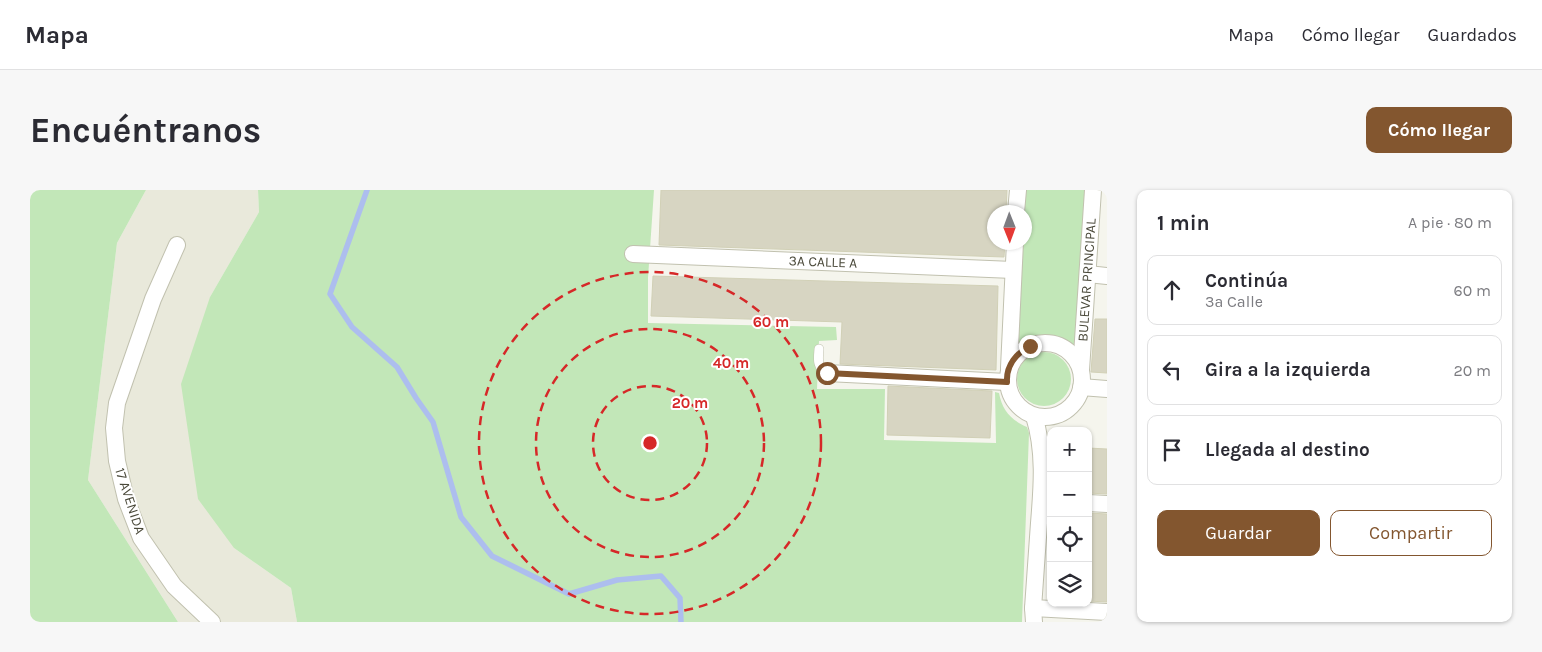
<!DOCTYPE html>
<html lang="es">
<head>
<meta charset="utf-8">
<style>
  :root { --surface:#fff; --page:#f7f7f7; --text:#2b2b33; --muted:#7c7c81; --line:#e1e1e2; --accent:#83562f }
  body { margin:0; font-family:Karla,sans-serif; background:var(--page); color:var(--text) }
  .controls { position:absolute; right:15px; bottom:15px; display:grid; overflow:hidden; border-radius:10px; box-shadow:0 1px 4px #0004 }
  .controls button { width:45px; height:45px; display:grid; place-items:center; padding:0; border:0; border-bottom:1px solid var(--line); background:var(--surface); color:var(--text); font:25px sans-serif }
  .compass { position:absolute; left:957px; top:15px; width:45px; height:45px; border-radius:50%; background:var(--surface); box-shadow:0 1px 4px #0004; rotate:179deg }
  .stop { position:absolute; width:15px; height:15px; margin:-11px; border:4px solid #83562f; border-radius:50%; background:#fff }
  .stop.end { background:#83562f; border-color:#fff; box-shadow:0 1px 5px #0008 }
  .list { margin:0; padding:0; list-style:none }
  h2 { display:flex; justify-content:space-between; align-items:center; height:65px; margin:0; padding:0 20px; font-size:21px }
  h2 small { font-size:16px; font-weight:400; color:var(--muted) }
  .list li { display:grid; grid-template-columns:32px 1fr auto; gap:15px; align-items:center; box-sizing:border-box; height:70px; margin:0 10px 10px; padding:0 10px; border:1px solid var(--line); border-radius:10px }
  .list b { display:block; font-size:19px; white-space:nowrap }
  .list p { margin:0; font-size:16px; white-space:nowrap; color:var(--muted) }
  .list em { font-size:16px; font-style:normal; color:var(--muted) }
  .actions { display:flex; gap:10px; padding:15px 20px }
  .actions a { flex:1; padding:11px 0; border:1px solid var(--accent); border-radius:10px; text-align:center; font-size:18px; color:var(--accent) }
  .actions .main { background:var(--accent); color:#fff }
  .icon { flex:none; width:28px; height:28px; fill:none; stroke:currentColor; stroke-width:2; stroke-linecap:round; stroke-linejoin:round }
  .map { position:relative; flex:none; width:1077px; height:432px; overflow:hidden; border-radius:10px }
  header { display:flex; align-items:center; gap:30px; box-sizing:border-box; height:70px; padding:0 25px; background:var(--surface); border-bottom:1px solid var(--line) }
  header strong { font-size:24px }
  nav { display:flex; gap:28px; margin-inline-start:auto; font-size:18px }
  .intro { display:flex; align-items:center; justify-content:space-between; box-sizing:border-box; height:120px; padding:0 30px }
  h1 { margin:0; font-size:35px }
  .button { padding:12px 22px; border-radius:10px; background:var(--accent); color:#fff; font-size:18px; font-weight:700 }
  main { display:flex; gap:30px; padding:0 30px }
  aside { flex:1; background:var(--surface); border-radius:10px; box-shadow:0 1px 4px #0004 }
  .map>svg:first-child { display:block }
  .residential { fill:#e9e9db }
  .green { fill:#c2e7b8 }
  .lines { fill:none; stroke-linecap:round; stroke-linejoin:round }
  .stream { stroke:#adbeee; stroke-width:5.5 }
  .building { fill:#d7d5c2; stroke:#d1d0b6 }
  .service-casing { stroke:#c1c1af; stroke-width:10 }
  .minor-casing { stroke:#c1c1af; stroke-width:18 }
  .service { stroke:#fff; stroke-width:9 }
  .minor { stroke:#fff; stroke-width:16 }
  .route { stroke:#83562f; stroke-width:6 }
  .ring { fill:none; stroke:#d62828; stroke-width:2.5; stroke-dasharray:9 6 }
  .labels { text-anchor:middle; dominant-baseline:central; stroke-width:4; stroke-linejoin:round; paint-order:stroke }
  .street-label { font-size:14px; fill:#4a493a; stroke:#fff }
  .centre { fill:#d62828; stroke:#fff; stroke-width:2.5 }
  .ring-label { font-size:15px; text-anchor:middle; font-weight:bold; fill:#d62828; stroke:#fff; stroke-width:4; stroke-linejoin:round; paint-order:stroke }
</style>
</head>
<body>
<header>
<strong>Mapa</strong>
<nav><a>Mapa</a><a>Cómo llegar</a><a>Guardados</a></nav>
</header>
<div class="intro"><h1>Encuéntranos</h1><a class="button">Cómo llegar</a></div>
<main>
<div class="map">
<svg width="1077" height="432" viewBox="0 0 1077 432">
  <rect width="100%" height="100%" fill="#f5f5ed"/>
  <!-- residential -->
  <polygon class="residential" points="116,0 228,0 229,22 180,107 204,358 261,398 267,432 148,432 58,290 87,53"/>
  <!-- green -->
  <g class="green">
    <polygon points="0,0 116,0 87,53 58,290 148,432 0,432"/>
    <path d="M228 0H624L618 88V133L806 137 807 150 789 151 787 199H855L854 250 966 253 965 202 969 203C972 220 981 230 997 237L999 243 992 432H267L261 398 204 358 168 309 151 194 180 107 229 22Z"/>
    <path d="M988 0H1063L1048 173C1033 150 1007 148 987 165L985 53 994 52V22H986Z"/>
    <circle cx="1014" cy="189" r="27"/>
  </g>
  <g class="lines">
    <!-- stream -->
    <polyline class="stream" points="337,0 300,104 322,137 367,177 386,208 403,232 431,327 462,366 539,404 587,390 631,386 650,408 651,432"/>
  </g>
  <!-- building -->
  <g class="building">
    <polygon points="631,0 977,0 976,22 964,22 964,52 975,52 974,67 629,55"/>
    <polygon points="623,86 968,96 966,180 810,174 812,132 621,126"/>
    <polygon points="1065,129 1077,129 1077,183 1061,182"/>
    <polygon points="858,196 962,201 960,248 857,245"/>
    <polygon points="1058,258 1077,259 1077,304 1058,303"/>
    <polygon points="1058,323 1077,324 1077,412 1058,411"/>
  </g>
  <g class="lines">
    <!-- service casing -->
    <g class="service-casing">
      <path id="service" d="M789 159C788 170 787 177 797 183"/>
    </g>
    <!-- minor casing -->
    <g class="minor-casing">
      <g id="minor">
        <polyline points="986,22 988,0"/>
        <polyline points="147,55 123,109 87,213 84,238 87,271 96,309 111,348 144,396 182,432"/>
        <polyline points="603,64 983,80"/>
        <polyline points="1058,84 1077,86"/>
        <circle cx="1015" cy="190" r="37"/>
        <polyline points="979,178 985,52"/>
        <polyline points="1051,180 1063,0"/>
        <polyline points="797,183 977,192"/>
        <polyline points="1051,197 1077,199"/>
        <polyline points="1058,313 1077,314"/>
        <polyline points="1003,418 1077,422"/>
        <path d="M1004 432 1003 418C1005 390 1007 362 1009 333 1012 297 1015 261 1004 226"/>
      </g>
    </g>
    <!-- service -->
    <use href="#service" class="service"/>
    <!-- minor -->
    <use href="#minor" class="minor"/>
  </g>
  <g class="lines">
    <!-- route -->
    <path class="route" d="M797 183 977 192C976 175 987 163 1000 156"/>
  </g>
  <!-- distance rings -->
  <g class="ring">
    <circle cx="620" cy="253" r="57"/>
    <circle cx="620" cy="253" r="114"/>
    <circle cx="620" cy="253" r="171"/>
  </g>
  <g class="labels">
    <!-- street labels -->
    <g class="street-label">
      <text transform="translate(793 72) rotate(2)">3A CALLE A</text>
      <text transform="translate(1057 90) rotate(-86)">BULEVAR PRINCIPAL</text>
      <text transform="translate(100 311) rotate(72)">17 AVENIDA</text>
    </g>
  </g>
  <circle cx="620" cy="253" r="8" class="centre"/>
  <g class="ring-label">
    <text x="741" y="137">60 m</text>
    <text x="701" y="178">40 m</text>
    <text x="660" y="218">20 m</text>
  </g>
</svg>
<div class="controls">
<button>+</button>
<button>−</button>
<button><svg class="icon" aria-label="locate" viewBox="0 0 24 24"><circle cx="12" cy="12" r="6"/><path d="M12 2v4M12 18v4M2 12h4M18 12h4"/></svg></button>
<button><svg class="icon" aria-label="layers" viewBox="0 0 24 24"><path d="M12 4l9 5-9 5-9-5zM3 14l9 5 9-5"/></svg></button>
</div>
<svg class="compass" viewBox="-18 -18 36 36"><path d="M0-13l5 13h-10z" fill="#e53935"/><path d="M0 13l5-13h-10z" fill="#7c7c81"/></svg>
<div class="stop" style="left:797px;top:183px"></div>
<div class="stop end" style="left:1000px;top:156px"></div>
</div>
<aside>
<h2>1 min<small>A pie · 80 m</small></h2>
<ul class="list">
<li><svg class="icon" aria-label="ahead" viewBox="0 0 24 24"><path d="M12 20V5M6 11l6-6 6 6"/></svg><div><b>Continúa</b><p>3a Calle</p></div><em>60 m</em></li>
<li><svg class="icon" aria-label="left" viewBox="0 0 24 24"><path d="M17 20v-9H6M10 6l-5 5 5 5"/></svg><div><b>Gira a la izquierda</b></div><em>20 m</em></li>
<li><svg class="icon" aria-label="arrive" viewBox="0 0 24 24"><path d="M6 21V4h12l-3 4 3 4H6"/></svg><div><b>Llegada al destino</b></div></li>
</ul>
<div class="actions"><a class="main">Guardar</a><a>Compartir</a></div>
</aside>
</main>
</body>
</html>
